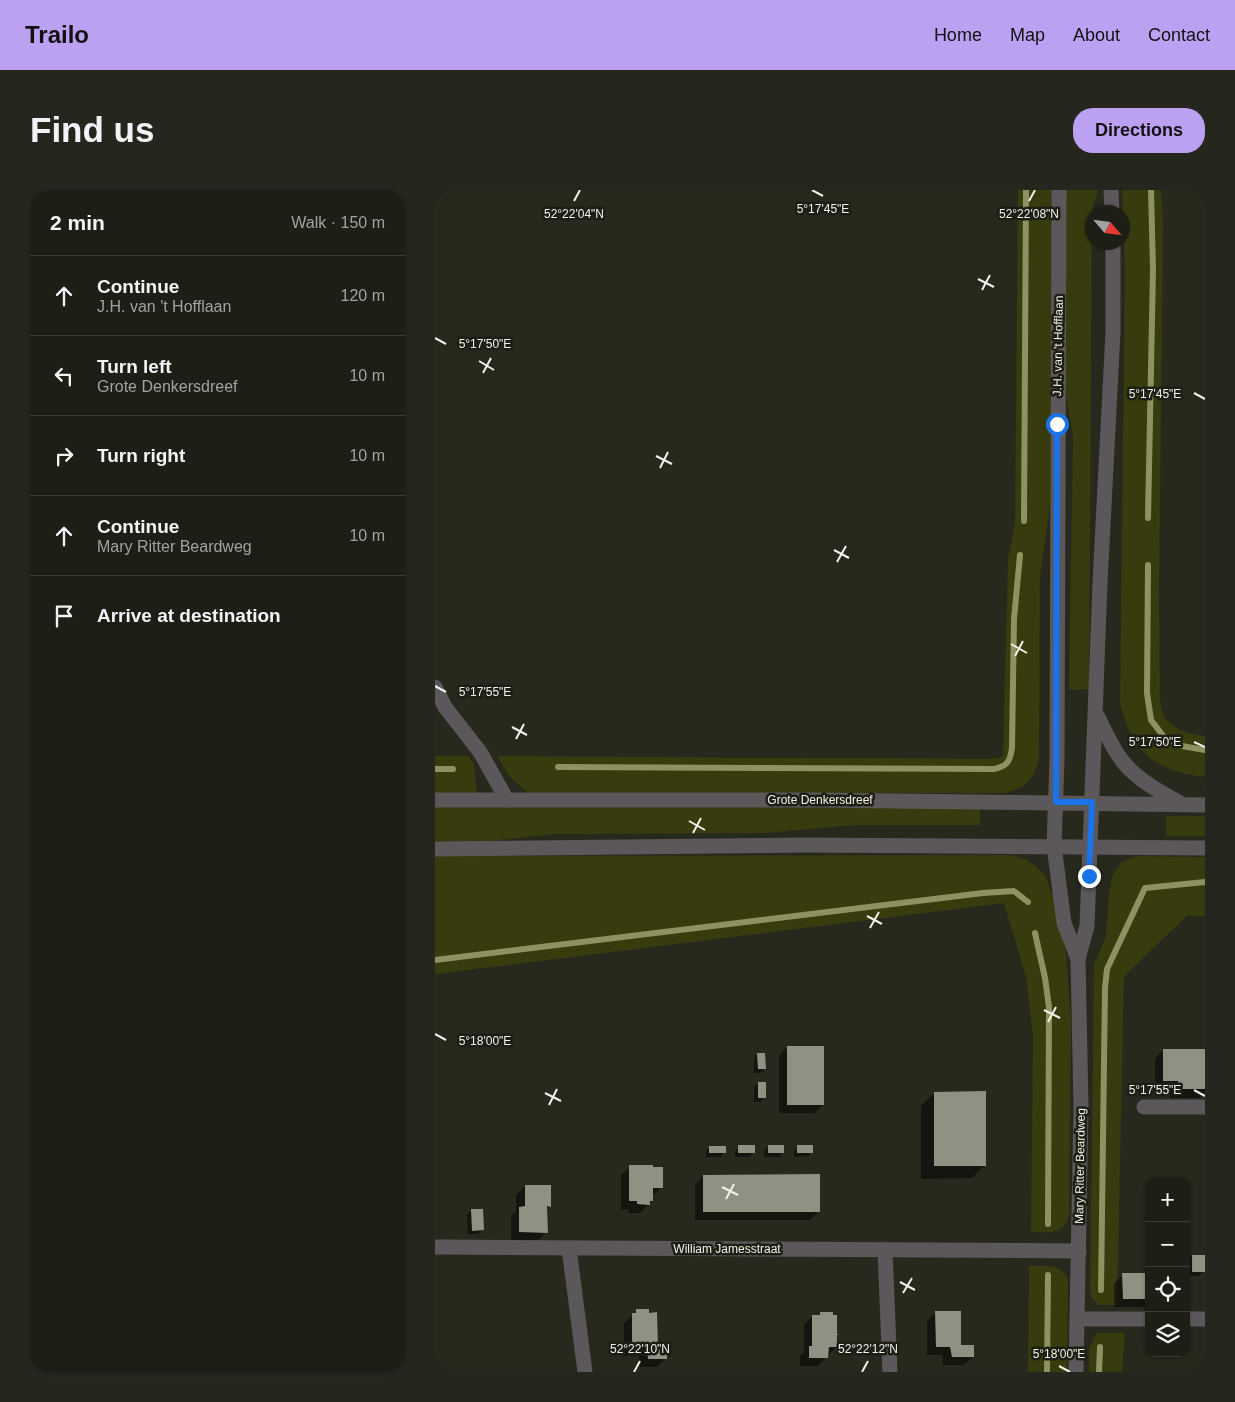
<!DOCTYPE html>
<html lang="en">
<head>
<meta charset="utf-8">
<style>
  :root { --surface:#1d1f16; --page:#25271f; --text:#f1f3f6; --muted:#a0a2a1; --line:#3b3d35; --accent:#bca0f2 }
  body { margin:0; font-family:Helvetica,sans-serif; background:var(--page); color:var(--text) }
  .controls { position:absolute; right:15px; bottom:15px; display:grid; overflow:hidden; border-radius:10px; box-shadow:0 1px 4px #0004 }
  .controls button { width:45px; height:45px; display:grid; place-items:center; padding:0; border:0; border-bottom:1px solid var(--line); background:var(--surface); color:var(--text); font:25px sans-serif }
  .compass { position:absolute; left:650px; top:15px; width:45px; height:45px; border-radius:50%; background:var(--surface); box-shadow:0 1px 4px #0004; rotate:118deg }
  .stop { position:absolute; width:15px; height:15px; margin:-11px; border:4px solid #1a73e8; border-radius:50%; background:#fff }
  .stop.end { background:#1a73e8; border-color:#fff; box-shadow:0 1px 5px #0008 }
  .list { margin:0; padding:0; list-style:none }
  h2 { display:flex; justify-content:space-between; align-items:center; height:65px; margin:0; padding:0 20px; font-size:21px }
  h2 small { font-size:16px; font-weight:400; color:var(--muted) }
  .list li { display:grid; grid-template-columns:32px 1fr auto; gap:15px; align-items:center; box-sizing:border-box; height:80px; padding:0 20px; border-top:1px solid var(--line) }
  .list b { display:block; font-size:19px; white-space:nowrap }
  .list p { margin:0; font-size:16px; white-space:nowrap; color:var(--muted) }
  .list em { font-size:16px; font-style:normal; color:var(--muted) }
  .icon { flex:none; width:28px; height:28px; fill:none; stroke:currentColor; stroke-width:2; stroke-linecap:round; stroke-linejoin:round }
  .map { position:relative; flex:none; width:770px; height:1182px; overflow:hidden; border-radius:20px }
  header { display:flex; align-items:center; gap:30px; box-sizing:border-box; height:70px; padding:0 25px; background:var(--accent); color:#111 }
  header strong { font-size:24px }
  nav { display:flex; gap:28px; margin-inline-start:auto; font-size:18px }
  .intro { display:flex; align-items:center; justify-content:space-between; box-sizing:border-box; height:120px; padding:0 30px }
  h1 { margin:0; font-size:35px }
  .button { padding:12px 22px; border-radius:20px; background:var(--accent); color:#111; font-size:18px; font-weight:700 }
  main { display:flex; gap:30px; padding:0 30px }
  aside { flex:1; background:var(--surface); border-radius:20px; box-shadow:0 1px 4px #0004 }
  .map>svg:first-child { display:block }
  .green { fill:#373b0d }
  .shadow { fill:#0007 }
  .lines { fill:none; stroke-linecap:round; stroke-linejoin:round }
  .stream { stroke:#8e9260; stroke-width:6 }
  .building { fill:#8f9183 }
  .minor { stroke:#5c575b; stroke-width:15 }
  .route { stroke:#1a73e8; stroke-width:6 }
  .ticks { fill:none; stroke:#f0f1e9; stroke-width:2 }
  .labels { text-anchor:middle; dominant-baseline:central; stroke-width:5; stroke-linejoin:round; paint-order:stroke }
  .street-label { font-size:12px; fill:#f0f1e9; stroke:#1e1f14 }
  .ticks-label { font-size:12px; text-anchor:middle; fill:#f0f1e9; stroke:#1e1f14; stroke-width:5; stroke-linejoin:round; paint-order:stroke }
</style>
</head>
<body>
<header>
<strong>Trailo</strong>
<nav><a>Home</a><a>Map</a><a>About</a><a>Contact</a></nav>
</header>
<div class="intro"><h1>Find us</h1><a class="button">Directions</a></div>
<main>
<aside>
<h2>2 min<small>Walk · 150 m</small></h2>
<ul class="list">
<li><svg class="icon" aria-label="ahead" viewBox="0 0 24 24"><path d="M12 20V5M6 11l6-6 6 6"/></svg><div><b>Continue</b><p>J.H. van 't Hofflaan</p></div><em>120 m</em></li>
<li><svg class="icon" aria-label="left" viewBox="0 0 24 24"><path d="M17 20v-9H6M10 6l-5 5 5 5"/></svg><div><b>Turn left</b><p>Grote Denkersdreef</p></div><em>10 m</em></li>
<li><svg class="icon" aria-label="right" viewBox="0 0 24 24"><path d="M7 20v-9h11M14 6l5 5-5 5"/></svg><div><b>Turn right</b></div><em>10 m</em></li>
<li><svg class="icon" aria-label="ahead" viewBox="0 0 24 24"><path d="M12 20V5M6 11l6-6 6 6"/></svg><div><b>Continue</b><p>Mary Ritter Beardweg</p></div><em>10 m</em></li>
<li><svg class="icon" aria-label="arrive" viewBox="0 0 24 24"><path d="M6 21V4h12l-3 4 3 4H6"/></svg><div><b>Arrive at destination</b></div></li>
</ul>
</aside>
<div class="map">
<svg width="770" height="1182" viewBox="0 0 770 1182">
  <rect width="100%" height="100%" fill="#27291d"/>
  <!-- green -->
  <g class="green">
    <path d="M583 0H617L615 315 605 386 604 570C597 591 592 597 570 603H93L75 587 62 566 552 569 564 568 568 565 573 369 580 334Z"/>
    <polygon points="629,0 663,0 657,20 654,499 634,500 638,246 629,193"/>
    <path d="M687 0H726L728 37 724 405 725 510C726 514 726 519 728 523 733 538 756 545 770 546V587C720 581 697 563 685 513L690 80Z"/>
    <polygon points="0,566 33,566 39,574 42,603 0,603"/>
    <polygon points="0,616 545,616 545,635 420,635 330,643 120,644 45,652 0,653"/>
    <rect x="731" y="626" width="39" height="20"/>
    <path d="M575 665 592 670 601 676 611 687 619 710 631 762 636 829 634 1025C629 1046 614 1042 596 1042L598 846 591 787 569 713 0 784V666Z"/>
    <polygon points="701,666 770,667 770,726 752,726 689,786 682,1115 664,1115 656,1107 655,1100 659,774 671,747 674,703 677,687 686,672"/>
    <path d="M594 1076C610 1076 626 1073 633 1090L632 1182H593Z"/>
    <polygon points="662,1143 690,1143 687,1182 654,1182 654,1158"/>
  </g>
  <!-- shadow -->
  <g class="shadow">
    <polygon points="352,857 388,914 380,923 344,923 344,866"/>
    <polygon points="728,860 770,860 770,902 764,908 735,908 734,899 720,899 720,869"/>
    <polygon points="323,864 329,879 325,883 319,883 319,868"/>
    <polygon points="323,893 329,908 325,912 319,912 319,897"/>
    <polygon points="499,903 550,975 537,988 486,989 486,916"/>
    <polygon points="363,956 377,962 373,966 359,967 359,961"/>
    <polygon points="275,957 289,963 285,967 271,967 271,961"/>
    <polygon points="304,957 319,963 314,967 300,967 300,961"/>
    <polygon points="333,957 348,963 344,967 329,967 329,961"/>
    <polygon points="195,977 227,997 217,1006 217,1011 205,1023 194,1023 194,1019 186,1020 186,985"/>
    <polygon points="268,986 384,1021 375,1030 260,1030 260,995"/>
    <polygon points="90,996 115,1016 111,1020 111,1042 103,1051 76,1051 76,1026 81,1021 81,1005"/>
    <polygon points="36,1021 47,1040 43,1044 33,1044 32,1025"/>
    <polygon points="757,1066 768,1082 764,1086 753,1086 753,1070"/>
    <polygon points="688,1085 714,1085 714,1117 679,1117 679,1093"/>
    <polygon points="202,1121 213,1124 221,1158 231,1168 222,1177 205,1177 204,1166 189,1166 189,1133"/>
    <polygon points="501,1122 525,1157 538,1167 529,1175 508,1175 507,1165 492,1165 492,1131"/>
    <polygon points="386,1123 397,1126 401,1157 383,1176 365,1176 365,1166 369,1163 369,1135 377,1126 382,1126"/>
  </g>
  <g class="lines">
    <!-- stream -->
    <g class="stream">
      <polyline points="713,328 718,79 716,0"/>
      <polyline points="589,331 591,0"/>
      <polyline points="713,375 712,503 716,530 729,547 747,556 770,560"/>
      <path d="M123 577 559 579C573 576 575 571 577 558L579 429 585 365"/>
      <polyline points="0,579 18,579"/>
      <polyline points="600,743 610,788 614,817 613,1034"/>
      <polyline points="0,770 548,703 579,701 593,712"/>
      <polyline points="666,1100 670,798 672,779 710,698 770,692"/>
      <polyline points="612,1182 613,1085"/>
      <polyline points="664,1182 665,1157"/>
    </g>
  </g>
  <!-- building -->
  <g class="building">
    <rect x="352" y="856" width="37" height="59"/>
    <polygon points="728,859 770,859 770,899 743,899 743,891 728,891"/>
    <polygon points="322,863 330,863 331,879 323,879"/>
    <rect x="323" y="892" width="8" height="16"/>
    <polygon points="551,901 551,976 499,976 499,902"/>
    <rect x="303" y="955" width="17" height="8"/>
    <rect x="333" y="955" width="16" height="8"/>
    <rect x="362" y="955" width="16" height="8"/>
    <rect x="274" y="956" width="17" height="7"/>
    <polygon points="194,975 218,975 218,977 228,977 228,998 218,998 218,1011 215,1011 215,1015 202,1014 202,1011 194,1011"/>
    <polygon points="385,984 385,1022 268,1022 268,985"/>
    <polygon points="90,995 116,995 116,1017 112,1016 113,1043 84,1042 84,1017 90,1016"/>
    <polygon points="36,1019 48,1019 49,1040 37,1041"/>
    <rect x="757" y="1065" width="13" height="17"/>
    <polygon points="687,1083 714,1083 714,1109 688,1109"/>
    <polygon points="201,1119 214,1119 214,1123 222,1122 223,1157 232,1157 232,1169 213,1169 212,1158 197,1158 197,1123 201,1123"/>
    <polygon points="500,1121 526,1121 526,1155 539,1155 539,1167 517,1167 515,1157 501,1157"/>
    <polygon points="385,1122 398,1122 398,1125 402,1125 402,1144 404,1145 402,1145 402,1157 394,1157 393,1168 374,1168 374,1156 377,1156 377,1125 385,1125"/>
  </g>
  <g class="lines">
    <!-- minor -->
    <g class="minor">
      <polyline points="624,0 622,570 619,656 629,733 643,769"/>
      <polyline points="676,0 677,22"/>
      <polyline points="0,497 10,517 45,562 72,610"/>
      <path d="M662 525C670 541 677 559 689 573 704 591 727 603 747 614"/>
      <polyline points="0,610 379,610 770,615"/>
      <polyline points="0,659 370,655 770,658"/>
      <polyline points="709,917 770,917"/>
      <polyline points="0,1057 644,1061"/>
      <polyline points="134,1058 150,1182"/>
      <polyline points="450,1060 455,1182"/>
      <polyline points="642,1129 714,1129"/>
      <polyline points="751,1129 770,1129"/>
      <polyline points="641,1182 646,917 643,769 652,736 665,393 678,142 678,52"/>
    </g>
  </g>
  <g class="lines">
    <!-- route -->
    <polyline class="route" points="622,234 621,612 657,612 654,686"/>
  </g>
  <!-- ticks -->
  <path class="ticks" d="M377 0 388 6M139 11 145 0M594 11 600 0M543 89 559 97M547 100 555 85M0 148 11 154M44 171 59 180M48 183 56 168M759 203 770 209M221 266 237 274M225 278 233 262M399 360 414 368M402 372 411 356M576 454 592 463M580 466 588 451M0 496 11 502M77 537 92 545M81 549 89 534M759 552 770 557M254 631 270 640M258 643 266 628M432 726 447 734M435 738 444 722M609 820 625 828M613 832 621 817M0 844 11 850M759 900 770 906M110 903 126 911M114 915 122 899M287 997 303 1005M291 1009 299 994M465 1092 480 1100M468 1103 477 1088M624 1176 635 1182M199 1182 205 1171M427 1182 433 1171"/>
  <g class="labels">
    <!-- street labels -->
    <g class="street-label">
      <text transform="translate(623 156) rotate(-89)">J.H. van 't Hofflaan</text>
      <text x="385" y="610">Grote Denkersdreef</text>
      <text transform="translate(645 976) rotate(-89)">Mary Ritter Beardweg</text>
      <text x="292" y="1059">William Jamesstraat</text>
    </g>
  </g>
  <g class="ticks-label">
    <text x="388" y="23">5°17'45"E</text>
    <text x="139" y="28">52°22'04"N</text>
    <text x="594" y="28">52°22'08"N</text>
    <text x="50" y="158">5°17'50"E</text>
    <text x="720" y="208">5°17'45"E</text>
    <text x="50" y="506">5°17'55"E</text>
    <text x="720" y="556">5°17'50"E</text>
    <text x="50" y="855">5°18'00"E</text>
    <text x="720" y="904">5°17'55"E</text>
    <text x="205" y="1163">52°22'10"N</text>
    <text x="433" y="1163">52°22'12"N</text>
    <text x="624" y="1168">5°18'00"E</text>
  </g>
</svg>
<div class="controls">
<button>+</button>
<button>−</button>
<button><svg class="icon" aria-label="locate" viewBox="0 0 24 24"><circle cx="12" cy="12" r="6"/><path d="M12 2v4M12 18v4M2 12h4M18 12h4"/></svg></button>
<button><svg class="icon" aria-label="layers" viewBox="0 0 24 24"><path d="M12 4l9 5-9 5-9-5zM3 14l9 5 9-5"/></svg></button>
</div>
<svg class="compass" viewBox="-18 -18 36 36"><path d="M0-13l5 13h-10z" fill="#e53935"/><path d="M0 13l5-13h-10z" fill="#a0a2a1"/></svg>
<div class="stop" style="left:622px;top:234px"></div>
<div class="stop end" style="left:654px;top:686px"></div>
</div>
</main>
</body>
</html>
